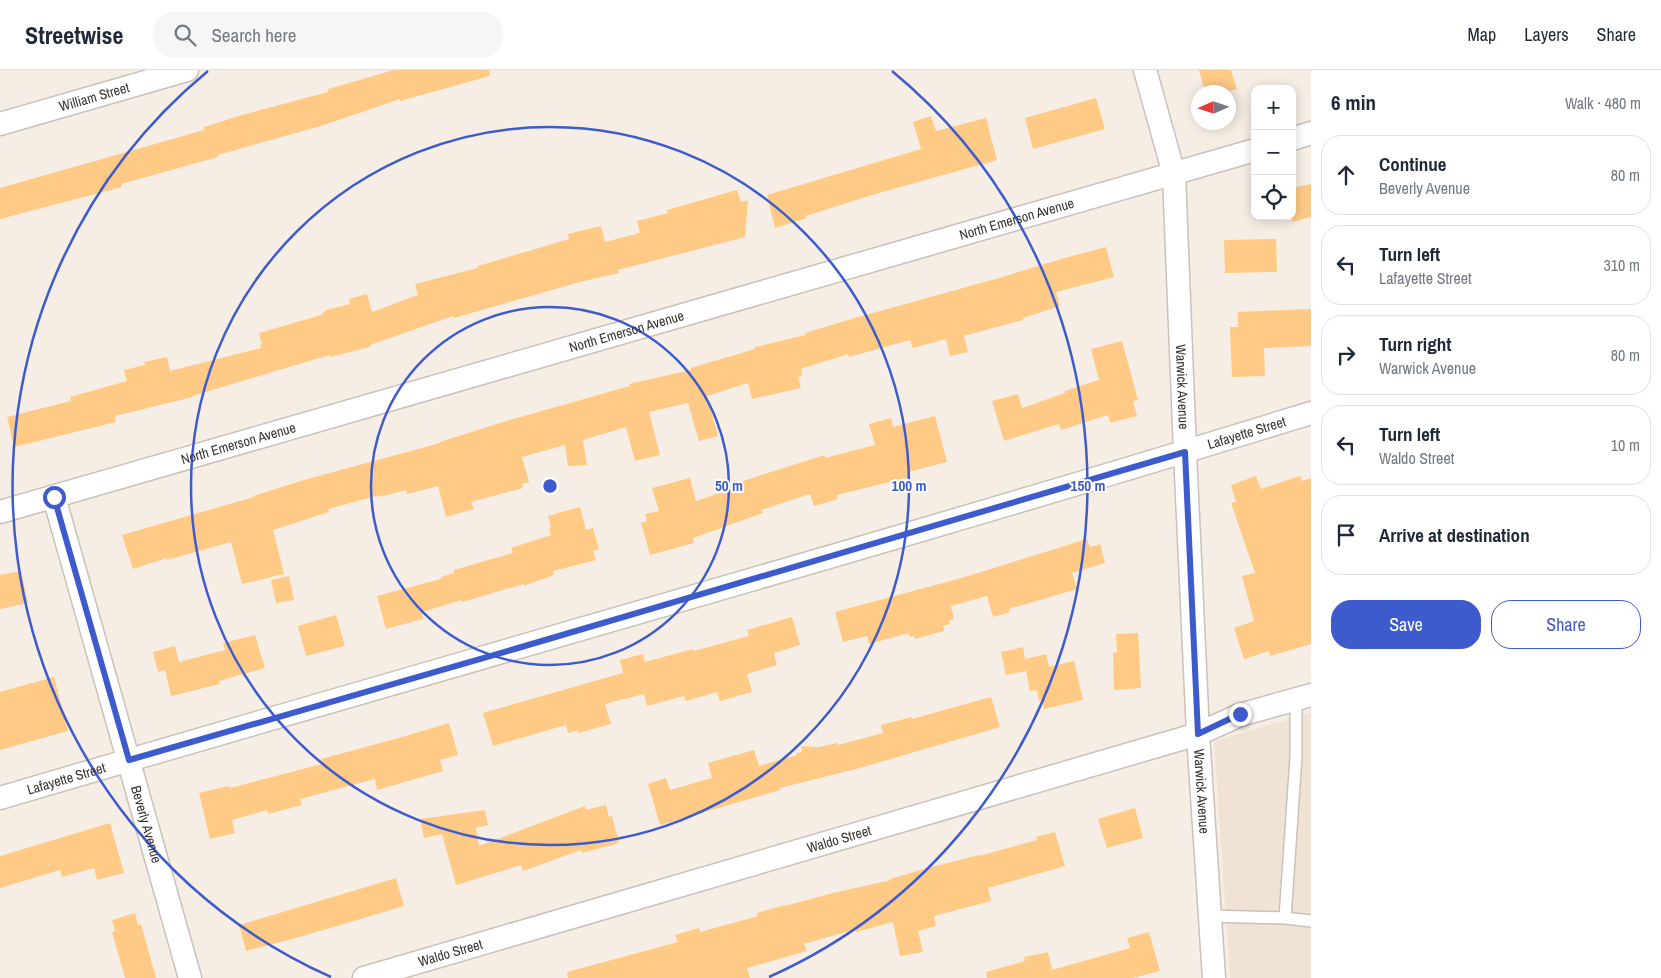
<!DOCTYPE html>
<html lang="en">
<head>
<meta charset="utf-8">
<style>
  :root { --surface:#fff; --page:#f6f6f7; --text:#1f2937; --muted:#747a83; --line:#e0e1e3; --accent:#3d5bcd }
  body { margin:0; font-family:"Archivo Narrow",sans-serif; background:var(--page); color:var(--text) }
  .controls { position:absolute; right:15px; top:15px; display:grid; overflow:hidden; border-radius:10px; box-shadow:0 2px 12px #0003 }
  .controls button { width:45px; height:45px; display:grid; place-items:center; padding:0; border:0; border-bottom:1px solid var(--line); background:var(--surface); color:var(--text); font:25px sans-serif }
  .compass { position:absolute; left:1191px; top:15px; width:45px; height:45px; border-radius:50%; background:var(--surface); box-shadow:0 2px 12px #0003; rotate:267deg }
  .stop { position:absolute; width:15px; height:15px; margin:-11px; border:4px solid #3d5bcd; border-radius:50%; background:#fff }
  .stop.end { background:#3d5bcd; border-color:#fff; box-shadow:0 1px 5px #0008 }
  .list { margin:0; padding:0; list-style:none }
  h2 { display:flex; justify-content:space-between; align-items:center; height:65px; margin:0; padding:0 20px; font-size:21px }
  h2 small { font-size:16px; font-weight:400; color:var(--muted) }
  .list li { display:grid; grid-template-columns:32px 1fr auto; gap:15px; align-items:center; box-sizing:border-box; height:80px; margin:0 10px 10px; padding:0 10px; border:1px solid var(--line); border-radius:20px }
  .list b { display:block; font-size:19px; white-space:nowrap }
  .list p { margin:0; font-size:16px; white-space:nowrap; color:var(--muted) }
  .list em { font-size:16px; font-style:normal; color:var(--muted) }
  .actions { display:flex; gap:10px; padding:15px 20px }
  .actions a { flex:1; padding:11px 0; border:1px solid var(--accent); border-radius:20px; text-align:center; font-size:18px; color:var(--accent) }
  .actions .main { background:var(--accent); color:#fff }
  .icon { flex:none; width:28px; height:28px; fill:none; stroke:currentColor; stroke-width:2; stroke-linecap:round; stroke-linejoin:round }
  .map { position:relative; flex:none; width:1311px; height:908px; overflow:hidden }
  header { display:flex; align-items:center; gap:30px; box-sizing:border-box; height:70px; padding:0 25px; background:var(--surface); border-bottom:1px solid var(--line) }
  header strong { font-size:24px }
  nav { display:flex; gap:28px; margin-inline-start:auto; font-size:18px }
  .search { width:350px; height:45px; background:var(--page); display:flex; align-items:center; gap:12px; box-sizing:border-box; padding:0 18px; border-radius:20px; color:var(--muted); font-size:19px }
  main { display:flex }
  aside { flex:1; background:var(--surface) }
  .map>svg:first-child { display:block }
  .built { fill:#f1e3d3 }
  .building { fill:#feca86 }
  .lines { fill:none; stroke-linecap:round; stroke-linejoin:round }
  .lane-casing { stroke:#cac2b8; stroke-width:14 }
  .street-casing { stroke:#cac2b8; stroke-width:25 }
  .lane { stroke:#fff; stroke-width:11 }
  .street { stroke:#fff; stroke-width:22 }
  .route { stroke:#3d5bcd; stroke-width:6 }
  .ring { fill:none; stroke:#3d5bcd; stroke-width:2.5 }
  .labels { text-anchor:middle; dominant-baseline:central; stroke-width:4; stroke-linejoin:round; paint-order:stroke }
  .street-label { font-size:14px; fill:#393632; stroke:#fff }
  .centre { fill:#3d5bcd; stroke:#fff; stroke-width:2.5 }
  .ring-label { font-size:15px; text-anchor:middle; font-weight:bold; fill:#3d5bcd; stroke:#fff; stroke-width:4; stroke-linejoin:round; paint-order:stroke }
</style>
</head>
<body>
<header>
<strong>Streetwise</strong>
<div class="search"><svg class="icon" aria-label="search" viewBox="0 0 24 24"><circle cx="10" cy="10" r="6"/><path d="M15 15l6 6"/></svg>Search here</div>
<nav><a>Map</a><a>Layers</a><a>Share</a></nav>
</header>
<main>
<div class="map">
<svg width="1311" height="908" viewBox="0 0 1311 908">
  <rect width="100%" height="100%" fill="#f6eee4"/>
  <!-- built -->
  <polygon class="built" points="1311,643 1311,908 1230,908 1214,671"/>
  <!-- building -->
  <g class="building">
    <polygon points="394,0 489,0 490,6 400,31 400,29 324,55 218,85 218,87 121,114 122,117 0,149 0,118 204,60 204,57 242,45 328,22 328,19"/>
    <polygon points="1199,0 1231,0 1237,19 1225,22 1205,22"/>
    <polygon points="1096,28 1105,59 1033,79 1025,48"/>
    <polygon points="931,46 936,61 986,48 997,90 872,125 806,146 807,148 775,158 767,125 921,79 913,52"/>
    <polygon points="1311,114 1311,147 1292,152 1292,118"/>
    <polygon points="737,120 741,132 748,130 745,167 618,200 619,203 580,212 454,248 453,246 370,275 370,277 330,287 330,285 192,326 193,327 115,346 116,352 14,377 7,347 71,331 70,327 127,311 124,300 145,295 144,292 167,287 170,301 261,278 260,275 262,274 259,263 321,245 326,240 350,234 349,229 367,224 372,242 418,225 415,214 478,198 478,196 569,169 568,164 601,156 605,172 640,163 637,151 668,143 667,140"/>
    <polygon points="1276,169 1277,202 1225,203 1224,170"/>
    <polygon points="1106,177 1114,207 1056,222 1060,236 1023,248 1023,250 964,266 968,282 950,286 946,269 913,278 910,270 849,287 848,284 801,299 802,306 798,307 801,318 752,329 748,313 707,326 718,366 699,371 688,333 649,342 660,385 635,391 626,357 583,370 587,395 568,396 565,375 522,387 529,412 522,414 523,418 471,432 474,439 446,447 438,416 407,424 406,420 380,427 380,425 328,439 329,442 273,460 284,504 242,514 231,472 167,490 167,488 133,499 122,465 254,427 253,426 304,410 440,373 440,372 503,352 630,316 629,314 691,300 691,298 755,279 755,277 806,265 805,263 855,248 999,208 1061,189"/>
    <polygon points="1311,239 1311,276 1264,278 1265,306 1232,307 1230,257 1238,257 1238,242"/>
    <polygon points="1122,271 1138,330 1133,331 1137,346 1110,353 1108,345 1061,360 1059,354 1004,371 992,331 1018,324 1022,338 1065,323 1065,321 1099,310 1091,279"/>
    <polygon points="935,346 947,392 908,402 910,407 837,425 838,429 814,436 810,424 761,440 763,443 693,468 694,473 650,485 641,453 647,451 645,444 659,441 652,418 690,408 696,431 737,417 736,413 825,385 825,388 875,375 869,354 891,348 893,357"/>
    <polygon points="1256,406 1261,419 1300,406 1302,411 1311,408 1311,574 1270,586 1269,581 1244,589 1234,558 1254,551 1242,506 1255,503 1231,433 1236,432 1231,415"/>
    <polygon points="580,437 586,460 593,458 599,479 593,481 596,490 553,501 554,505 524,516 524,514 462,532 462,530 422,542 423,549 386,559 377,526 441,509 441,507 454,503 454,500 513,483 511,478 551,465 549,458 551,457 548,446"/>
    <polygon points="1087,469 1090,477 1100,474 1105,493 1072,503 1077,519 1009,539 1010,542 993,547 987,526 951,536 954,549 949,550 950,554 943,556 944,561 915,569 914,566 910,567 909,563 869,574 867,566 843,572 835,542 965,507"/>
    <polygon points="21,501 28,533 0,539 0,505"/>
    <polygon points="289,506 294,530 276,533 271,510"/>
    <polygon points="336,545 345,576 306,586 298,556"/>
    <polygon points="792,547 800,575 774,583 777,595 747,604 752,622 720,631 717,622 686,631 684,626 647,636 644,624 605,634 611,654 578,663 578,660 568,663 566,655 493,676 483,643 623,603 620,590 643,584 645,592 693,579 694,581 749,566 747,560"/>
    <polygon points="1138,563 1141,618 1114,620 1113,583 1117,582 1116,564"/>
    <polygon points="255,565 265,598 219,611 220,614 171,626 165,600 158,602 153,582 175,576 179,592 225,580 223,573"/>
    <polygon points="1023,577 1025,589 1046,584 1049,597 1074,591 1083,630 1044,639 1042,630 1039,631 1037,620 1030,621 1026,601 1006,605 1001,582"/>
    <polygon points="54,607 68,661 0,680 0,622"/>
    <polygon points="991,627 1000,657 860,698 780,718 780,720 660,755 648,714 666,708 670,720 712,708 708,693 754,680 759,696 797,685 796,683 802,682 801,676 819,677 837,673 838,675 883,663 881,655 912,647 912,649"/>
    <polygon points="449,653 458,685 440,690 443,701 377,720 375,709 300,729 302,735 268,744 267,740 232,750 235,763 210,769 199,723 229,716 230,718 322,694 321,689 399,668"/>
    <polygon points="606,735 609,747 612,746 619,773 582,783 581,780 523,801 521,795 456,815 442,764 424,768 420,749 485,740 488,755 476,758 479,776 585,736 586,740"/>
    <polygon points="1135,738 1143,768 1107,778 1098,749"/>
    <polygon points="110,753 124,803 97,810 94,798 62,807 60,800 0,818 0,786"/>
    <polygon points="1055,762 1065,796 988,818 991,831 934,846 936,856 918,861 923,882 900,886 893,852 856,862 856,859 804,874 807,881 747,898 750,908 568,908 567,902 678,872 675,865 699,858 700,862 758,846 757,843 785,835 785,836 833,823 891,810 890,809 928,798 979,785 979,786 1037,770 1036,767"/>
    <polygon points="396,808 404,836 303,866 246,881 239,855"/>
    <polygon points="135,843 138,855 141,854 156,908 125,908 112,862 115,861 112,850"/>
    <polygon points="1149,862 1160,901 1133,908 987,908 986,902 1025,891 1024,887 1048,882 1052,900 1130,878 1127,868"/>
  </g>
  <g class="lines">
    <!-- lane casing -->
    <g class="lane-casing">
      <g id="lane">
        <polyline points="1210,846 1285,848 1311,851"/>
        <polyline points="1285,848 1296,687 1296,629"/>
      </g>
    </g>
    <!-- street casing -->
    <g class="street-casing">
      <g id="street">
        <path id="s1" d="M1145 0 1174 104 1185 382 1198 664 1214 908"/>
        <path id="s2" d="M0 54 187 0"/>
        <polyline points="1292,69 1311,63"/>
        <path id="s3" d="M54 427 190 908"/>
        <path id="s4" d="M0 442 1255 80"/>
        <path id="s5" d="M0 728C437 599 876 477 1311 343"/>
        <path id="s6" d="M364 908 1198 664 1240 645 1311 625"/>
      </g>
    </g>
    <!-- lane -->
    <use href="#lane" class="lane"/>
    <!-- street -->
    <use href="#street" class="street"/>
  </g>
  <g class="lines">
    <!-- route -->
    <polyline class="route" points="54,427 129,690 518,578 1185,382 1198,664 1240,644"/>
  </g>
  <!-- distance rings -->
  <g class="ring">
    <circle cx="550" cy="416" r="179"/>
    <circle cx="550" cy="416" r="359"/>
    <path d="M331 907A538 538 0 0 1 208 1M892 1A538 538 0 0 1 769 907"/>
  </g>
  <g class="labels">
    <!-- street labels -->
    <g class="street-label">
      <text stroke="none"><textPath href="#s2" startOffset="98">William Street</textPath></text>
      <text stroke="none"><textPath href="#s4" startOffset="1058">North Emerson Avenue</textPath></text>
      <text stroke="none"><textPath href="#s4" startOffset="652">North Emerson Avenue</textPath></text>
      <text stroke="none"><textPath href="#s1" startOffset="321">Warwick Avenue</textPath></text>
      <text stroke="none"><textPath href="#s5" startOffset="1299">Lafayette Street</textPath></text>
      <text stroke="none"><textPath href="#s4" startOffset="248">North Emerson Avenue</textPath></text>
      <text stroke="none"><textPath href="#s5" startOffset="69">Lafayette Street</textPath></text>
      <text stroke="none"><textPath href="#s1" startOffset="726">Warwick Avenue</textPath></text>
      <text stroke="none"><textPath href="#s3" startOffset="340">Beverly Avenue</textPath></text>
      <text stroke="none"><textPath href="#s6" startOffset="495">Waldo Street</textPath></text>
      <text stroke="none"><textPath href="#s6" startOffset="90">Waldo Street</textPath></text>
    </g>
  </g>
  <circle cx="550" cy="416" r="8" class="centre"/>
  <g class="ring-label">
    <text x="729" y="421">50 m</text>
    <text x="909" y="421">100 m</text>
    <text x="1088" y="421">150 m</text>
  </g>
</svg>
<div class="controls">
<button>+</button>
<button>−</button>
<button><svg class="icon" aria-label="locate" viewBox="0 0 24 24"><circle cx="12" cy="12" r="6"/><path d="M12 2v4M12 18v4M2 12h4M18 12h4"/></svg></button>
</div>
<svg class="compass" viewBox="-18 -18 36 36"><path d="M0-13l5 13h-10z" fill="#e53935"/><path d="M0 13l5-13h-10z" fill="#747a83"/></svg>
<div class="stop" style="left:54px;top:427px"></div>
<div class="stop end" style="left:1240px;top:644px"></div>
</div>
<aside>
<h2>6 min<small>Walk · 480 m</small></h2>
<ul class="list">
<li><svg class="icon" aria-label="ahead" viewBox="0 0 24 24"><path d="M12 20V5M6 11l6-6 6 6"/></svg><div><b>Continue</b><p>Beverly Avenue</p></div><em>80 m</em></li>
<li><svg class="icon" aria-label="left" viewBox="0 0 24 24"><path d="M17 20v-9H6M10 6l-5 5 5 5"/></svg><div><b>Turn left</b><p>Lafayette Street</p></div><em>310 m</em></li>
<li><svg class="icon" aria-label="right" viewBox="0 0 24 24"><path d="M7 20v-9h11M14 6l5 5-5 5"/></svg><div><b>Turn right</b><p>Warwick Avenue</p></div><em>80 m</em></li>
<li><svg class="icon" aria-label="left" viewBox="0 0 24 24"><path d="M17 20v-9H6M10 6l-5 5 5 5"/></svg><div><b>Turn left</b><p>Waldo Street</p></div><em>10 m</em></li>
<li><svg class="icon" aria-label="arrive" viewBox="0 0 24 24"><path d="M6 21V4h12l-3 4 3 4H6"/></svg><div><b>Arrive at destination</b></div></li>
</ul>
<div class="actions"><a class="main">Save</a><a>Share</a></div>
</aside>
</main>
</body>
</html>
